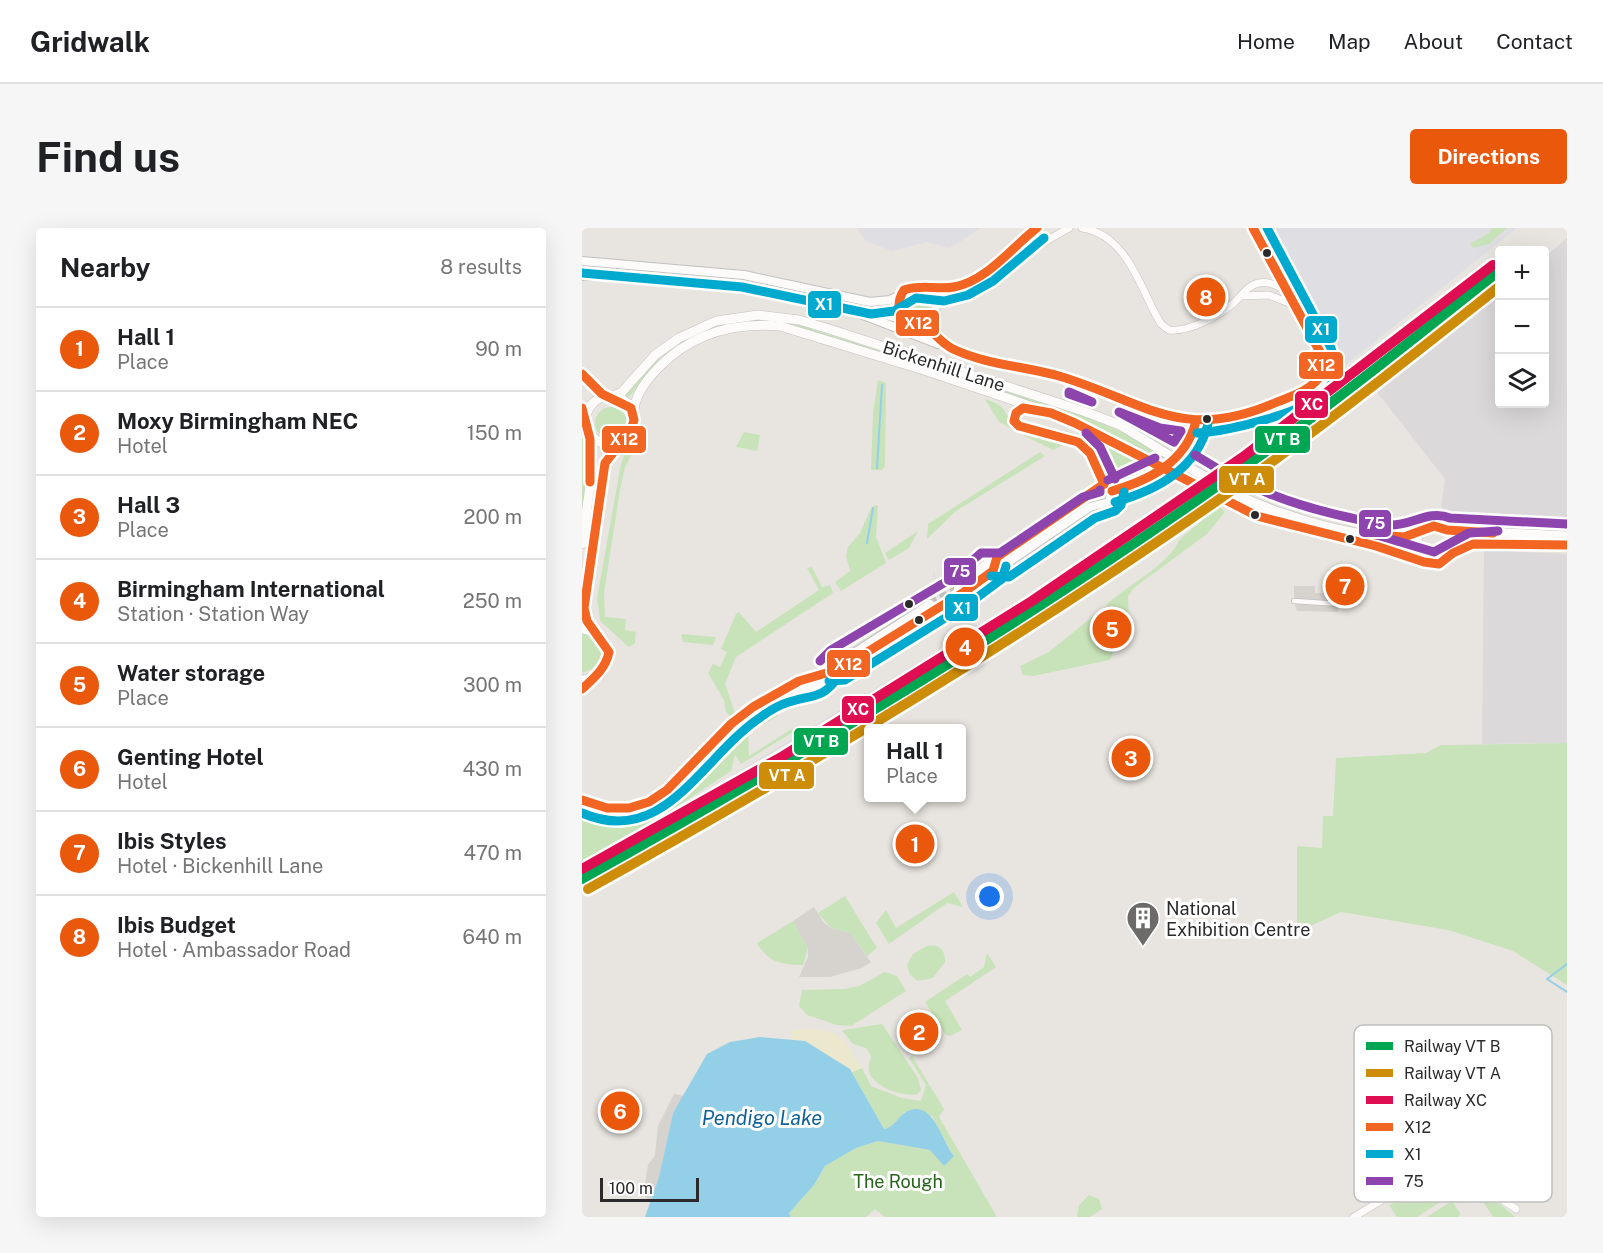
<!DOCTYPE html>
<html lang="en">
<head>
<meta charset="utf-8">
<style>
  :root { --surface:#fff; --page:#f6f6f6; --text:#202124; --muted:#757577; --line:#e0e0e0; --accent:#ea580c }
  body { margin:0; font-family:"Public Sans",sans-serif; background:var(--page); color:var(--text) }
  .controls { position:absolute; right:18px; top:18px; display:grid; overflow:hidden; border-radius:6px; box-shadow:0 6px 24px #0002 }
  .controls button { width:54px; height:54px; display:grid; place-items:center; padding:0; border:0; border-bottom:2px solid var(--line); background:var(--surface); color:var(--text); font:30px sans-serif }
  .scale { position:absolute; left:18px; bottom:15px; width:99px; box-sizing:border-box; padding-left:6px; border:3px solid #2a2a2a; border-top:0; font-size:16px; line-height:21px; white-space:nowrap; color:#2a2a2a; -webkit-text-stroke:4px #fff; paint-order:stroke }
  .you { position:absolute; left:408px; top:669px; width:21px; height:21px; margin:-15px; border:4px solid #fff; border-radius:50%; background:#1a73e8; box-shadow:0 0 0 9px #1a73e833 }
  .badge { display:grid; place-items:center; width:39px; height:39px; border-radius:50%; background:var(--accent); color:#fff; font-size:20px; font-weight:700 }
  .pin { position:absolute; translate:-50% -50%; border:3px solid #fff; box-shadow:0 2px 6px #0006 }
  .popup { position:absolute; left:282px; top:496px; width:102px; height:78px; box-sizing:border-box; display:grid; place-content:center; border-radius:6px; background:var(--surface); filter:drop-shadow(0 2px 4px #0005); font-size:20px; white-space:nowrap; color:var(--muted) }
  .popup b { font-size:22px; color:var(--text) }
  .popup::after { content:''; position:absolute; left:50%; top:100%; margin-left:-12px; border:12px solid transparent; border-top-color:var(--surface) }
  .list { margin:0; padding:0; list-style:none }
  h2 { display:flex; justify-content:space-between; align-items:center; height:78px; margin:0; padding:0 24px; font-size:26px }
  h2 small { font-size:20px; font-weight:400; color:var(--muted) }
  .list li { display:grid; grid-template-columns:39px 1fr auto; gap:18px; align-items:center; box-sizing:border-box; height:84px; padding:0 24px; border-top:2px solid var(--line) }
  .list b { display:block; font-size:22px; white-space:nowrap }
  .list p { margin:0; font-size:20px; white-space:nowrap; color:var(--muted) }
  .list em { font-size:20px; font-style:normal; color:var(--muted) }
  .icon { flex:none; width:33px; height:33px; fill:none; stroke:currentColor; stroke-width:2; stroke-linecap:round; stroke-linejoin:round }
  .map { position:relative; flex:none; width:985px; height:989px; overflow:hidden; border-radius:6px }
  header { display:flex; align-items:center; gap:36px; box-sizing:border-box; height:84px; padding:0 30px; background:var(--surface); border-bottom:2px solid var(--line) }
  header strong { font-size:28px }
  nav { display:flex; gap:33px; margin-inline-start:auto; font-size:21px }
  .intro { display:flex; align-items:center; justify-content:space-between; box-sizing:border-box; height:144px; padding:0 36px }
  h1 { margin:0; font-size:42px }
  .button { padding:15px 27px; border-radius:6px; background:var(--accent); color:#fff; font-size:21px; font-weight:700 }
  main { display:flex; gap:36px; padding:0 36px }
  aside { flex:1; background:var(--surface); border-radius:6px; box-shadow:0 6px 24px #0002 }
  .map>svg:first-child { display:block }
  .industrial { fill:#dcd9db }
  .airport { fill:#dfdee2 }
  .green { fill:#c8e3b9 }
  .sand { fill:#ece8ce }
  .plaza { fill:#d6d3ce }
  .water { fill:#94cfe8 }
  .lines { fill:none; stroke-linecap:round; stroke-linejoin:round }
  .stream { stroke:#94cfe8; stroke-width:2 }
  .tertiary-tunnel { stroke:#c2c0bc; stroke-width:8; stroke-dasharray:8 4; stroke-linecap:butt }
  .pedestrian-casing { stroke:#c2c1c1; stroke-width:6 }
  .minor-casing { stroke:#c2c1c1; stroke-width:8 }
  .tertiary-casing { stroke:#c2c1c1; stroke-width:10 }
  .secondary-casing { stroke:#c2c1c1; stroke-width:10 }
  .pedestrian { stroke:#fcfbfa; stroke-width:4.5 }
  .minor { stroke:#fcfbfa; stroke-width:7 }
  .tertiary { stroke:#fcfbfa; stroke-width:8 }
  .secondary { stroke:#fcfbfa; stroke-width:9 }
  .rail { stroke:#deddde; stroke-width:2 }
  .secondary-bridge-casing { stroke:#c2c1c1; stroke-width:10; stroke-linecap:butt }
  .secondary-bridge { stroke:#fcfbfa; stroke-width:9 }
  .bus-1-casing { stroke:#fff; stroke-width:14 }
  .bus-2-casing { stroke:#fff; stroke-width:14 }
  .bus-3-casing { stroke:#fff; stroke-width:14 }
  .bus-1 { stroke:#f26522; stroke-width:9 }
  .bus-2 { stroke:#00a9ce; stroke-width:9 }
  .bus-3 { stroke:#8e44ad; stroke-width:9 }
  .rail-1-casing { stroke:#fff; stroke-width:15 }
  .rail-2-casing { stroke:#fff; stroke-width:15 }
  .rail-3-casing { stroke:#fff; stroke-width:15 }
  .rail-1 { stroke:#00a651; stroke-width:10 }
  .rail-2 { stroke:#ce8d08; stroke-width:10 }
  .rail-3 { stroke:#df0d52; stroke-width:10 }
  .bus-dot { fill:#2a2a2a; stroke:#fff; stroke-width:2 }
  .labels { text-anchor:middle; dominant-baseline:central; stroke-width:6; stroke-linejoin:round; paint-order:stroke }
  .street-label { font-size:18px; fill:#2a2a2a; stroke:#fff }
  .poi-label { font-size:18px; fill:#2a2a2a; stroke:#fff; text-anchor:start }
  .park-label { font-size:18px; fill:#27651b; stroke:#fff }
  .water-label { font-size:20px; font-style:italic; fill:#106298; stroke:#fff }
  .key { fill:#fff; stroke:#bfbfbf; stroke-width:1.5 }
  .key-label { font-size:16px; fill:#2a2a2a }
  .line-badge { stroke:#fff; stroke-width:2 }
  .badge-label { font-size:16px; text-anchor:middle; font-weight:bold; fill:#fff }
</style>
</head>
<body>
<header>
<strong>Gridwalk</strong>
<nav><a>Home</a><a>Map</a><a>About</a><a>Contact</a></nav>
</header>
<div class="intro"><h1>Find us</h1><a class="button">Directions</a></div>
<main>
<aside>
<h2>Nearby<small>8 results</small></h2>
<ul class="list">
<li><span class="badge">1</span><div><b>Hall 1</b><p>Place</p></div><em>90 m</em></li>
<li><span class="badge">2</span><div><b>Moxy Birmingham NEC</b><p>Hotel</p></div><em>150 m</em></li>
<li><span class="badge">3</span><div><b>Hall 3</b><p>Place</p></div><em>200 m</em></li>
<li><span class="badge">4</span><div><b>Birmingham International</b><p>Station · Station Way</p></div><em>250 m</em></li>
<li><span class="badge">5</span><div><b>Water storage</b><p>Place</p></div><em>300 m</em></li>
<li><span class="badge">6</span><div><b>Genting Hotel</b><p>Hotel</p></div><em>430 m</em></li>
<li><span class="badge">7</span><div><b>Ibis Styles</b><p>Hotel · Bickenhill Lane</p></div><em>470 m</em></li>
<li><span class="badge">8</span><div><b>Ibis Budget</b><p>Hotel · Ambassador Road</p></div><em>640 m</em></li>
</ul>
</aside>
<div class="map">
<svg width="985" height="989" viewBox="0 0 985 989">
  <rect width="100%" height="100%" fill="#e8e5e0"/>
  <!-- industrial -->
  <g class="industrial">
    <polygon points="985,10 985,297 872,291 859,279 863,251 794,163 917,66 918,176 963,176 963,29"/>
    <polygon points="902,322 985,326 985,515 900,516"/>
  </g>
  <!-- airport -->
  <g class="airport">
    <polygon points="275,0 398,0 372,18 366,20 345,14 310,23 284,13"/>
    <polygon points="690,0 935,0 762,138"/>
  </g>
  <!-- green -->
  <g class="green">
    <polygon points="910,0 925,0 907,16 891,20 888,16 907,5"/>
    <circle cx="335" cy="77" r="13"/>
    <path d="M179 91 221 98 511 191 546 207 582 228 578 232 529 208 405 159 198 95 118 105 80 129 46 170 42 167C86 119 111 95 179 91Z"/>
    <polygon points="296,152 304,155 303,238 300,242 289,242 291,185"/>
    <path d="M403 171C425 178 423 184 432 202L417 194Z"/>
    <circle cx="29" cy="195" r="16"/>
    <polygon points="0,201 6,240 0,278"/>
    <polygon points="162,204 178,207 175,223 154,219"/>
    <polygon points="441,207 477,209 487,214 471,222"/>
    <polygon points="59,208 43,239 38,262 22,365 23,389 44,391 43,402 54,404 53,415 47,419 18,393 15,370 39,236 42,228"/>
    <path d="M510 212 565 238 567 241C552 246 541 255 525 248L515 222 507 215Z"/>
    <polygon points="458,224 463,228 374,283 345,311 346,296"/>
    <polygon points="293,277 296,278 294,309 304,335 259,363 253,354 268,343 264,328 266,319 278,305 289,280"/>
    <path d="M637 278 643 284 625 306 553 359 546 368 547 397 535 381 528 382 524 377C543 359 589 335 597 312Z"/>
    <polygon points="336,303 327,320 307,332 303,325"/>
    <polygon points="230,339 240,359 248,357 251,365 154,429 143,456 153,485 148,488 144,484 142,472 126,445 131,436 138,439 145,424 139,421 154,386 157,384 174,404 237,362 225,340"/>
    <polygon points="515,385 519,390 509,398 531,425 528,432 451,448 441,447 438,438 467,424"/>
    <polygon points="0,405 17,414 20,426 15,439 0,445"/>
    <polygon points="99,406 134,409 131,417 101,414"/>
    <path d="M194 483 196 488 166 505 167 528 216 497V501L159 536 153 527 149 543 0 641V581C9 585 20 592 30 593 86 598 120 528 156 500 160 497 188 485 194 483Z"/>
    <polygon points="985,515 985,757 931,723 866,702 759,684 715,704 715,618 740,620 741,588 751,588 754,530 844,525 859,517"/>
    <polygon points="372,664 381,679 365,675 307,716 294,695 304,682 314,700"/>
    <polygon points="263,668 295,720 285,728 268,705 249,700 236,685"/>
    <path d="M211 693 226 720 221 737C201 737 185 734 175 715Z"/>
    <path d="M345 718C358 716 363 722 363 734L351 750 336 753 328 747 325 737 331 726Z"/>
    <polygon points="405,725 414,739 363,773 380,802 368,808 363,806 343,774 385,746 388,749 402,739"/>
    <polygon points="303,744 315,748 324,763 269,798 255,797 225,787 217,778 220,762 263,761 277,758"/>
    <path d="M300 796 336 850 339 862 336 866C323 870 290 859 287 843 286 839 288 832 289 828L284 820 271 816 261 804V802Z"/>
    <polygon points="330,828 362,881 357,889 415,989 303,989 293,981 284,989 209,989 207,985 232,957 243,938 274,920 296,913 348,922 362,937 371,927 350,888 322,884 309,899 302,901 270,844 280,840 289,858 320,870 339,873 344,857 327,830"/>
    <polygon points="882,936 890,936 879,946 886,958 867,952 870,941"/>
    <polygon points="895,937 903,942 912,953 911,959 907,962 891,959 901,950 901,943"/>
    <polygon points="843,963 869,967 835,989 815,989 807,977"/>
    <polygon points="507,967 517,971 520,981 508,989 495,989 497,977"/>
    <polygon points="900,972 918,976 933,989 911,989"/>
    <polygon points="870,973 878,985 877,989 845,989"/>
  </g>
  <!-- sand -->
  <path class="sand" d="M211 801C256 801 256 803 280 840L270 844 209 810Z"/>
  <!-- plaza -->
  <g class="plaza">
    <polygon points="370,332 382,352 373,359 362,337"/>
    <polygon points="712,358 733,358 733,365 757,365 756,384 715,383 712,375"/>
    <polygon points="232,679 242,695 249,700 268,705 289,734 280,740 248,749 217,749 226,729 226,720 211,693"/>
    <polygon points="92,866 102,868 91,885 77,950 68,973 61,967 66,937 73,927 76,898"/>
  </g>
  <!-- water -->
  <path class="water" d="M178 809 223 813 268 841 302 901C313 899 315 889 324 884 351 869 360 914 372 928L362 938 348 922 296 913 274 920 243 938 232 957 207 985 209 989H63L77 949 91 885 125 826 148 814Z"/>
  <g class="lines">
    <!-- stream -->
    <g class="stream">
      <polyline points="295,240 300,157"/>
      <polyline points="285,315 291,280"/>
      <polyline points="985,736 965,751 985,764"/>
    </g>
    <!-- tertiary-tunnel -->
    <g class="tertiary-tunnel">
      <polyline points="715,81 738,124"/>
      <polyline points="348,376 376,361"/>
      <polyline points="352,381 380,365"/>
    </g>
    <!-- pedestrian casing -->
    <g class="pedestrian-casing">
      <polyline id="pedestrian" points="712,373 757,376"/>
    </g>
    <!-- minor casing -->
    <g class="minor-casing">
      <g id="minor">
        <path d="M500 0C546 7 558 61 579 96L587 102C608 104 636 88 652 75 660 67 666 57 677 55 687 53 695 58 704 62"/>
        <polyline points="401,49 487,0"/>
        <polyline points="659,68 687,67 712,77"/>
        <polyline points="772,989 800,972 846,957 865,958 916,969 934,981"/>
      </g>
    </g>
    <!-- tertiary casing -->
    <g class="tertiary-casing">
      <g id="tertiary">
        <polyline points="671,0 715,81"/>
        <polyline points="0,33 162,47 288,74 308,72 318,67"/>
        <polyline points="0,48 32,48 157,58 322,91"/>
        <circle cx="335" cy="77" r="19"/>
        <path d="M348 61C404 59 414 29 455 0"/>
        <polyline points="276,85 356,116"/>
        <path d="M340 96C347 106 360 116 371 121 404 138 443 138 477 148 523 161 566 192 616 193 660 194 697 173 736 155L742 136 738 124"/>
        <polyline points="0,146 11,159 25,169"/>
        <polyline points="0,180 4,190"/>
        <path d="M451 182 441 180 434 185 432 193C443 211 484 197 505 221 513 231 516 245 522 256"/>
        <polyline points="376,361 405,335 421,338 508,279 527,274 530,263 522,256"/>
        <polyline points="380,365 411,343 415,329 522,256"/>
        <polyline points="0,461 10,451"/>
        <path d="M203 463C215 460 225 463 236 455 248 448 249 434 264 430L348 376"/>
        <path d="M0 572C72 606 104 537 149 496 171 475 229 442 258 441L352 381"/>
      </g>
    </g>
    <!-- secondary casing -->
    <g class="secondary-casing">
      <g id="secondary">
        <circle cx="28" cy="192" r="24"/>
        <polyline points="29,169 40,164 73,127 97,110 134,93 176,87 217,92 244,100 501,183 538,197 613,243"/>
        <path d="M51 188C52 168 63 154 76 140 109 106 151 94 198 98L345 143 469 185 551 222 604 251"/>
        <path d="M660 269C699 287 798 320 837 305"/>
        <path d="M652 276C715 308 781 309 846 335 868 339 880 319 865 302L852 298 837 305 833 321 840 333"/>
        <polyline points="865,302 985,308"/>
        <polyline points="0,316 10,243 7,205"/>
        <polyline points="871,325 900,314 985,317"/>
        <path d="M0 401C26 404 33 429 17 448L0 452"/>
        <polyline points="9,402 4,393 2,380 23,235 26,226 42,211"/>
      </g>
    </g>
    <!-- pedestrian -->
    <use href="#pedestrian" class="pedestrian"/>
    <!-- minor -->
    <use href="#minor" class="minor"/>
    <!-- tertiary -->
    <use href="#tertiary" class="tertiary"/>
    <!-- secondary -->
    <use href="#secondary" class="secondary"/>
    <!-- rail -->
    <g class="rail">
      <polyline points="352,345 353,350"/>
      <polyline points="296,500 395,440 581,316 754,175"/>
      <polyline points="0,649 141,554 370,415"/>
      <polyline points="0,660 147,588 286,506"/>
    </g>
    <!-- secondary-bridge casing -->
    <g class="secondary-bridge-casing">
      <g id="secondary-bridge">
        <polyline points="613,243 660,269"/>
        <polyline points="604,251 652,276"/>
      </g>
    </g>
    <!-- secondary-bridge -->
    <use href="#secondary-bridge" class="secondary-bridge"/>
    <!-- bus-1 casing -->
    <g class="bus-1-casing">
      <g id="bus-1">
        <path d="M455 0C430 19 405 53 372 59 354 62 340 56 322 62 316 71 313 88 326 94 330 96 336 94 340 96 350 101 358 115 371 121 405 137 442 138 477 148 564 174 600 216 695 174 711 168 732 161 740 145L738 124 671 0"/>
        <path d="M0 146 20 166 49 180 52 192 49 202 23 235 2 380 5 393 27 424C24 440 12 450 0 461"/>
        <polyline points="0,180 8,211 8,254"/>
        <polyline points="522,256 508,225 496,214 437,198 432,193 434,185 441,180 469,185 493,195 675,288 794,318 842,334 857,336 871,325 891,316 985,317"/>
        <path d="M530 263C568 252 604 234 614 193"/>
        <polyline points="793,307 822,309 852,298 865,302 911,305"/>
        <polyline points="0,572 25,580 47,580 67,574 85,562 149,496 171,479 217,453 258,441 382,364 411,343 415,329 522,256"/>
      </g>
    </g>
    <!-- bus-2 casing -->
    <g class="bus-2-casing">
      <g id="bus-2">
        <polyline points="0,45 160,59 289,86 312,83 334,70 362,73 386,67 411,53 462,10"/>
        <path d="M615 205C646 203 727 185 747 160 756 148 754 133 749 120L685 0"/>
        <path d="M533 274C575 262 615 241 626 196"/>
        <polyline points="409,348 427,349 513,290 533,283 539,277 542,264"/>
        <polyline points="247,453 263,452 389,374 420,351 424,338"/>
        <path d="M0 585C83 621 120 528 179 489 187 483 197 477 207 474 232 466 240 472 257 448"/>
      </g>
    </g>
    <!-- bus-3 casing -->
    <g class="bus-3-casing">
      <g id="bus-3">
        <polygon points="487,164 510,174 487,166"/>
        <polygon points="537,184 578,200 599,203 592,214"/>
        <polyline points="504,205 518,219 533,251"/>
        <path d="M613 227C664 259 706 276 765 289 778 292 792 296 806 297 828 299 846 281 868 290L985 296"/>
        <polyline points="526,252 573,230"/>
        <polyline points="795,307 852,324 887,305 916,303"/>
        <polyline points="238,433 249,422 372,349 399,325 418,325 501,269 518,264 518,262"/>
      </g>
    </g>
    <!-- bus-1 -->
    <use href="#bus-1" class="bus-1"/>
    <!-- bus-2 -->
    <use href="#bus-2" class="bus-2"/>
    <!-- bus-3 -->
    <use href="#bus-3" class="bus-3"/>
    <!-- rail-1 casing -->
    <g class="rail-1-casing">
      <path id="rail-1" d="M0 651C229 523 454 388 668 235 753 174 835 108 918 42"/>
    </g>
    <!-- rail-2 casing -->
    <g class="rail-2-casing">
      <path id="rail-2" d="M6 661C235 534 459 398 673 246 757 186 837 122 918 58"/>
    </g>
    <!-- rail-3 casing -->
    <g class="rail-3-casing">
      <polyline id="rail-3" points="0,641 201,528 450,373 661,229 911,37"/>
    </g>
    <!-- rail-1 -->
    <use href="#rail-1" class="rail-1"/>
    <!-- rail-2 -->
    <use href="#rail-2" class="rail-2"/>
    <!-- rail-3 -->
    <use href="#rail-3" class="rail-3"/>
  </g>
  <!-- icons -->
  <defs>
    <g id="building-pin" transform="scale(1.725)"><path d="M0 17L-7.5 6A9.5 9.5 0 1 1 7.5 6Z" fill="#6c6b6a" stroke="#fff"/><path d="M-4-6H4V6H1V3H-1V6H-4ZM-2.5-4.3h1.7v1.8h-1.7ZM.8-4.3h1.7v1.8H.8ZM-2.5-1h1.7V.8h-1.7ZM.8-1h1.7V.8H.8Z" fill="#fff"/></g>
  </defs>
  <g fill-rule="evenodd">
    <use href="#building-pin" x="561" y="690"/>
  </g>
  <!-- markers -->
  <g class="bus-dot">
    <circle cx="685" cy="25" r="5"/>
    <circle cx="625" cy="191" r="5"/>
    <circle cx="673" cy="287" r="5"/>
    <circle cx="768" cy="311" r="5"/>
    <circle cx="327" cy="376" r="5"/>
    <circle cx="337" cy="392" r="5"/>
  </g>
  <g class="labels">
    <!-- street labels -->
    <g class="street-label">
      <text transform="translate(362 138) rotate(18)">Bickenhill Lane</text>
    </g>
    <!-- poi labels -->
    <g class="poi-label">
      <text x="584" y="680">National<tspan x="584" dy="21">Exhibition Centre</tspan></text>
    </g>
    <!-- park labels -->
    <g class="park-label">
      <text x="316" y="953">The Rough</text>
    </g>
    <!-- water labels -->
    <g class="water-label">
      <text x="180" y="890">Pendigo Lake</text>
    </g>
  </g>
  <!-- legend -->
  <rect x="772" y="797" width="198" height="177" rx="9" class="key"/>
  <rect x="784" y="814" width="27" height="8" fill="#00a651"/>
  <rect x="784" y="841" width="27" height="8" fill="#ce8d08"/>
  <rect x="784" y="868" width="27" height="8" fill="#df0d52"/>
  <rect x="784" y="895" width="27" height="8" fill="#f26522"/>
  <rect x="784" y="922" width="27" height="8" fill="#00a9ce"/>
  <rect x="784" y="949" width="27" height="8" fill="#8e44ad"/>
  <g class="key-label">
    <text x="822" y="824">Railway VT B</text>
    <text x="822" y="851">Railway VT A</text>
    <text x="822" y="878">Railway XC</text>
    <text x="822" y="905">X12</text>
    <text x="822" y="932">X1</text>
    <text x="822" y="959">75</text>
  </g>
  <g class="line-badge">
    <rect x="225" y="62" width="35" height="29" rx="6" fill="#00a9ce"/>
    <rect x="313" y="81" width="45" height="28" rx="6" fill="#f26522"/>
    <rect x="722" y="87" width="34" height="29" rx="6" fill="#00a9ce"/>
    <rect x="716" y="123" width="46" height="29" rx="6" fill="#f26522"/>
    <rect x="712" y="162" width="35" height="29" rx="6" fill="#df0d52"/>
    <rect x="19" y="197" width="46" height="29" rx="6" fill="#f26522"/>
    <rect x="672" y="197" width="57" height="29" rx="6" fill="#00a651"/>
    <rect x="636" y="237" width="57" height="29" rx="6" fill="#ce8d08"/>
    <rect x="776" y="281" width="34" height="29" rx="6" fill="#8e44ad"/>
    <rect x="361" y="329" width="34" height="29" rx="6" fill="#8e44ad"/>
    <rect x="362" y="365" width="35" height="29" rx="6" fill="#00a9ce"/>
    <rect x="244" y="421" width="45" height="29" rx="6" fill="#f26522"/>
    <rect x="259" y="467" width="34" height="29" rx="6" fill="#df0d52"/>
    <rect x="211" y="499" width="56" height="29" rx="6" fill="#00a651"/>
    <rect x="176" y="533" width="57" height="29" rx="6" fill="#ce8d08"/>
  </g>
  <g class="badge-label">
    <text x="242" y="82">X1</text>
    <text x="336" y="101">X12</text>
    <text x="739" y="107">X1</text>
    <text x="739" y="143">X12</text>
    <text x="730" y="182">XC</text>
    <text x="42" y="217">X12</text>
    <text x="700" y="217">VT B</text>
    <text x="665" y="257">VT A</text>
    <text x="793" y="301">75</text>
    <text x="378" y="349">75</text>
    <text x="380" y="386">X1</text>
    <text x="266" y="442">X12</text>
    <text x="276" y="487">XC</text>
    <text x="239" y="519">VT B</text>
    <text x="205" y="553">VT A</text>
  </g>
</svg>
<div class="controls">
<button>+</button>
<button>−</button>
<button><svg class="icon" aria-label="layers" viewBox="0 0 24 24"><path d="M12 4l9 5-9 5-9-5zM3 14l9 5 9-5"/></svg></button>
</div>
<div class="scale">100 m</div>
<div class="you"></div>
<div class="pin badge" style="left:333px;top:616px">1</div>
<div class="popup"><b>Hall 1</b>Place</div>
<div class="pin badge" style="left:337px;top:804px">2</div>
<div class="pin badge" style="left:549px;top:530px">3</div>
<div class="pin badge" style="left:383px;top:419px">4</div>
<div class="pin badge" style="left:530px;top:401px">5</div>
<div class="pin badge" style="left:38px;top:883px">6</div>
<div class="pin badge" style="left:763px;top:358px">7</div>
<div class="pin badge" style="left:624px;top:69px">8</div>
</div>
</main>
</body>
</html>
